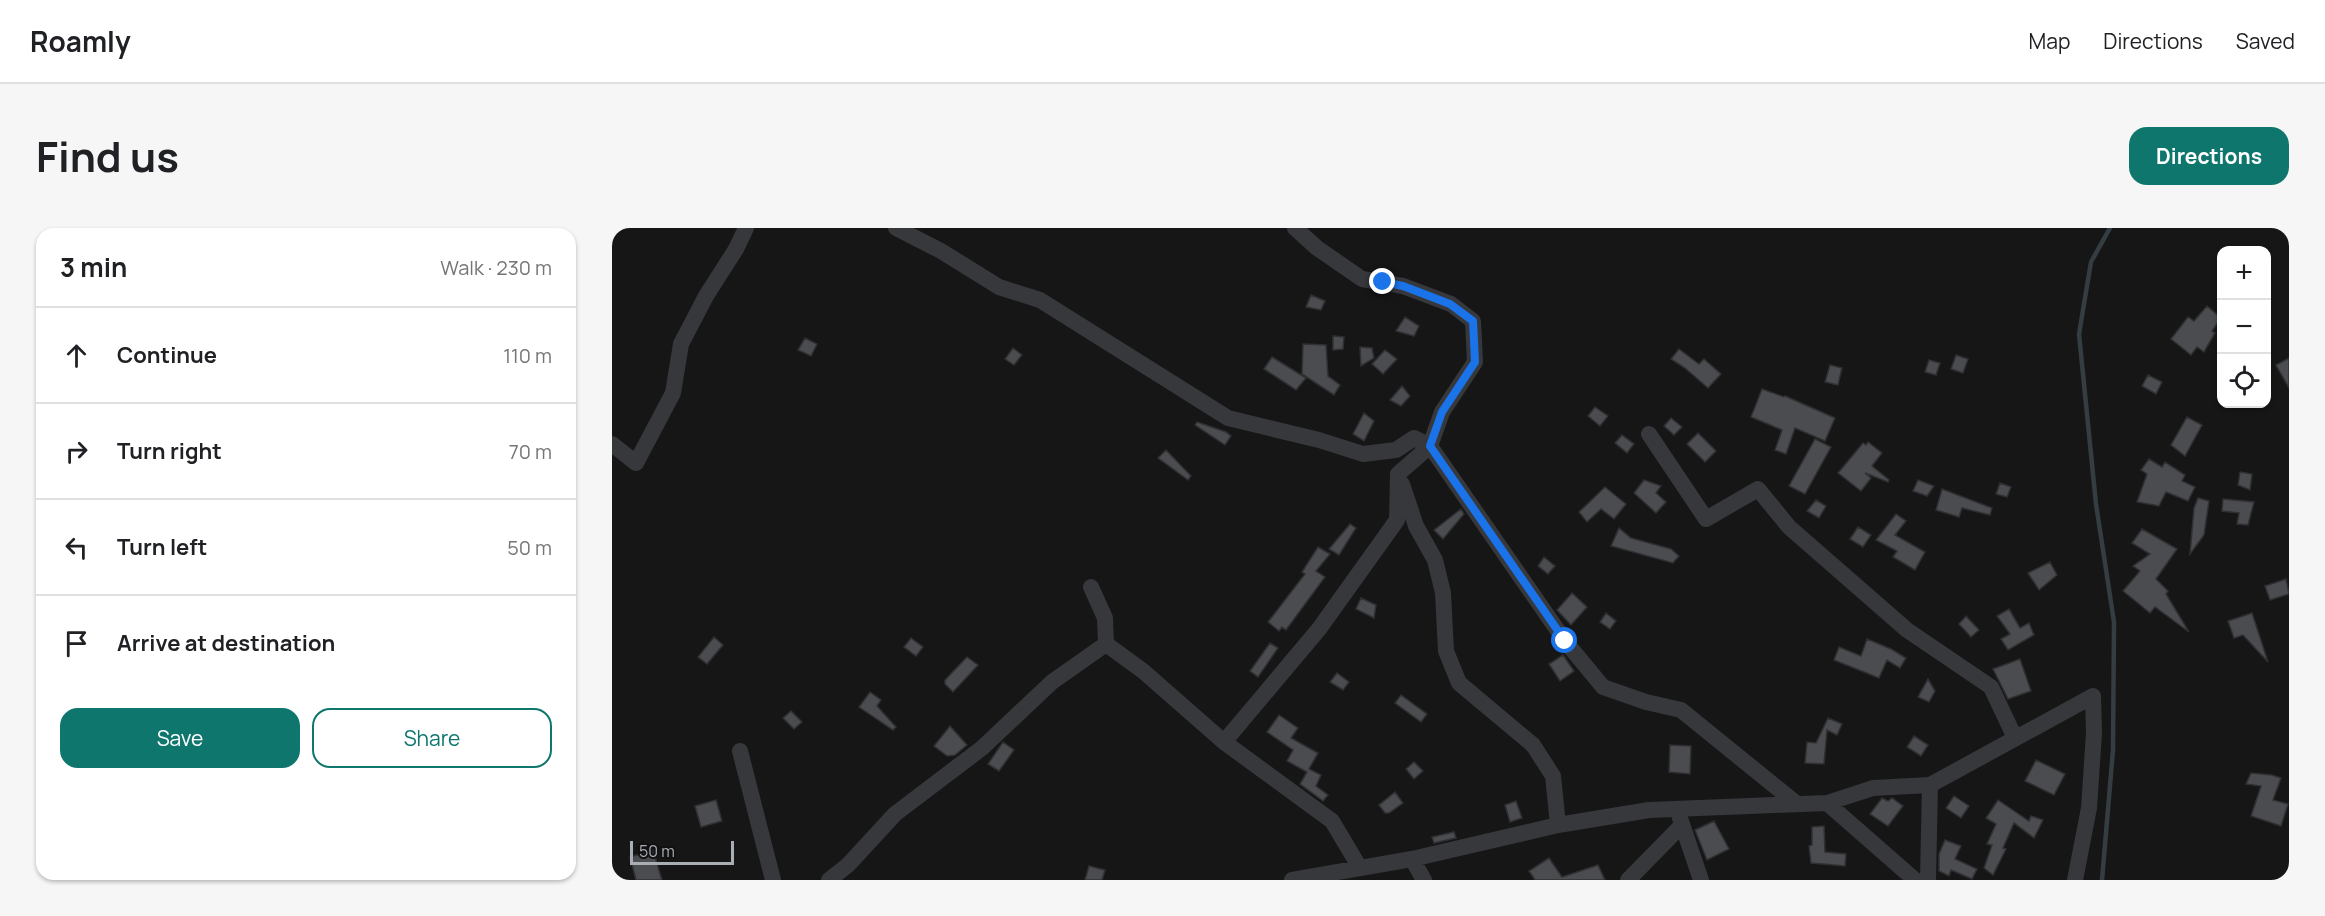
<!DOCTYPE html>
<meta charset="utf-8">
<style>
:root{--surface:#fff;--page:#f6f6f6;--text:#202124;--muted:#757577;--line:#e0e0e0;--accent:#0f766e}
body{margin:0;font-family:Manrope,sans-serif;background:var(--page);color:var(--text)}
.controls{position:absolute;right:18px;top:18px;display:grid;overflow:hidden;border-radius:12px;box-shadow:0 2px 4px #0004}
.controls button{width:54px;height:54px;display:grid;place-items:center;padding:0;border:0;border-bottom:2px solid var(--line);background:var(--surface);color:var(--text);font:30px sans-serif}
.scale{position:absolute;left:18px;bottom:15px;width:104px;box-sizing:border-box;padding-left:6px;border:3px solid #a9aeb5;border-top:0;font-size:16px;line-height:21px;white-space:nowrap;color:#a9aeb5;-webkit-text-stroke:4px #111112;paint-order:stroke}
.stop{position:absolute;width:18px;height:18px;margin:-14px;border:4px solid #1a73e8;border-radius:50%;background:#fff}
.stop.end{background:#1a73e8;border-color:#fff;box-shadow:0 2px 6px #0008}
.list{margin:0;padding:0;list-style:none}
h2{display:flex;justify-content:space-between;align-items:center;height:78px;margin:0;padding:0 24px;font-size:26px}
h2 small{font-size:20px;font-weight:400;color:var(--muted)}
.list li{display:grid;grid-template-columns:39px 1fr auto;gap:18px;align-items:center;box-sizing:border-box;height:96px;padding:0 24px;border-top:2px solid var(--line)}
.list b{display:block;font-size:22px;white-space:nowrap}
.list em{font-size:20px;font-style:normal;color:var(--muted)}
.actions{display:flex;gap:12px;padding:18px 24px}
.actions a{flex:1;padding:14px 0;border:2px solid var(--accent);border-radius:18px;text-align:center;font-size:21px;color:var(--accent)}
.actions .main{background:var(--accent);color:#fff}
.icon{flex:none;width:33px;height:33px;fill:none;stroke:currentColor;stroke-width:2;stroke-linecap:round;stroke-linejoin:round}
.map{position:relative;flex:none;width:1677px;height:652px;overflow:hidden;border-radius:18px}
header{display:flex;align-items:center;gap:36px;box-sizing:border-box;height:84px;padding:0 30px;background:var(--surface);border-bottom:2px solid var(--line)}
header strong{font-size:28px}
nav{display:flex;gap:33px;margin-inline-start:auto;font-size:21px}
.intro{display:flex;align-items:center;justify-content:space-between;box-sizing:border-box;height:144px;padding:0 36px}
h1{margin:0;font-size:42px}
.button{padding:15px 27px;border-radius:18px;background:var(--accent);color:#fff;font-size:21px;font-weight:700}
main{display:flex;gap:36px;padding:0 36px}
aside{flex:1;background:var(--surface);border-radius:18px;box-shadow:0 2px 4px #0004}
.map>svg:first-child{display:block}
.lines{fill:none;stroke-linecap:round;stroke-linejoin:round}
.stream{stroke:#343d42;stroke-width:4.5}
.building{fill:#4a4c4f;stroke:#303033;stroke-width:1.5}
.minor{stroke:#37383c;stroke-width:16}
.route{stroke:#1a73e8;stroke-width:8}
</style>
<header>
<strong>Roamly</strong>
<nav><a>Map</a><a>Directions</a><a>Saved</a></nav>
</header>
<div class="intro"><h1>Find us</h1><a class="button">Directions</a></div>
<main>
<aside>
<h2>3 min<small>Walk · 230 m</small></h2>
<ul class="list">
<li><svg class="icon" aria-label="ahead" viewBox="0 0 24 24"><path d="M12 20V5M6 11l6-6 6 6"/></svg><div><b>Continue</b></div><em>110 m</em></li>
<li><svg class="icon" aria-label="right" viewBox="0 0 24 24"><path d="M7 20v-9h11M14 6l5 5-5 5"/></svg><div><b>Turn right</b></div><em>70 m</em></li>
<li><svg class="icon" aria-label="left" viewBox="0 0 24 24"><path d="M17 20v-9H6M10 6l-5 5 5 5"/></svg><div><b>Turn left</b></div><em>50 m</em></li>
<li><svg class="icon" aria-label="arrive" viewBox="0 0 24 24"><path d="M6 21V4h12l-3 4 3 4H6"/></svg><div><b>Arrive at destination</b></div></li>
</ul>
<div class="actions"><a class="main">Save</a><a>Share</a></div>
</aside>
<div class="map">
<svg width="1677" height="652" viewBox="0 0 1677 652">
<rect width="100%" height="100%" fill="#161617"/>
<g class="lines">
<!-- stream -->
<path class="stream" d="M1490,652L1501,522L1502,394L1484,276L1467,106L1479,34L1498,0"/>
</g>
<!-- building -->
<path class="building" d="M699,67L713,73L709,82L694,79Z
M1595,78L1609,90L1600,103L1603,105L1592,124L1585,119L1579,127L1559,111L1576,89L1582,93Z
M793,89L807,98L802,108L784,103Z
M721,108L732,109L731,121L721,122Z
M193,110L205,116L199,128L186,122Z
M691,116L714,117L716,148L728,157L722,167L690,146Z
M748,119L760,120L762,130L749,138Z
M401,120L410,127L402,137L393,131Z
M1067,121L1087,136L1092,131L1109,146L1096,160L1073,140L1059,131Z
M773,122L785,131L771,146L760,136Z
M1344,127L1356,131L1351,145L1339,141Z
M660,129L694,150L684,162L652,141Z
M1677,130V160L1664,137Z
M1317,132L1328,135L1324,147L1313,144Z
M1218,137L1230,140L1226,157L1213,154Z
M1536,147L1550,154L1544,166L1530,158Z
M790,158L798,168L789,178L778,172Z
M1150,161L1172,169L1173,168L1223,190L1213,213L1183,200L1174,226L1163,222L1170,202L1139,189Z
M983,179L996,188L988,198L976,188Z
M752,185L762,193L752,213L741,206Z
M1575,189L1590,197L1573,228L1559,217Z
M1059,190L1070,199L1062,207L1052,198Z
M585,194L614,204L619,208L613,217L583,197Z
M1086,205L1104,223L1093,234L1075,216Z
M1010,207L1022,216L1015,225L1003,215Z
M1203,211L1219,219L1193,266L1177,258Z
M1256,214L1270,225L1260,238L1277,252L1276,254L1253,245L1259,250L1249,263L1226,245L1251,215L1254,217Z
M554,222L579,248L576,252L546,230Z
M1537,231L1550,239L1553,234L1573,247L1570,253L1583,259L1576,273L1554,264L1547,278L1525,274L1535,246L1529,242Z
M1628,244L1640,246L1638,262L1626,257Z
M1032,252L1049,258L1044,265L1054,274L1044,285L1022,265Z
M1306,252L1322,258L1315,268L1301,263Z
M1388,255L1399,259L1395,269L1384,266Z
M993,259L1014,276L1002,291L989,281L975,294L967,284Z
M1330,261L1380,280L1378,287L1350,280L1347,289L1324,282Z
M1586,270L1597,273L1592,307L1578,326L1582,280Z
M1611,271L1642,274L1636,297L1625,296L1627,285L1610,283Z
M1204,272L1214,278L1207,290L1195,283Z
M849,281L852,286L831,311L822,302Z
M1284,286L1294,293L1283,307L1313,324L1303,342L1281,329L1285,323L1264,312Z
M738,296L744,300L727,327L717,321Z
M1246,299L1259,307L1251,319L1238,311Z
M1007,300L1019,310L1059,321L1067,328L1061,335L999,318Z
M1530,301L1565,321L1544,351L1556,363L1554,366L1577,404L1543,379L1538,385L1511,363L1528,343L1521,338L1538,326L1520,315Z
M706,319L718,326L704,343L713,349L674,402L670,399L667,403L656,394L693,346L690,344Z
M932,329L943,338L936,346L926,338Z
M1438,334L1445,347L1427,362L1416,345Z
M1674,351L1677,366L1658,372L1653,358Z
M960,365L975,379L959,397L945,382Z
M749,370L764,377L762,390L744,381Z
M1397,381L1408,400L1417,395L1422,407L1396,422L1389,411L1398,406L1385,388Z
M994,385L1004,393L998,401L988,394Z
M1640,385L1656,434L1631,407L1622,410L1616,393Z
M1354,388L1367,402L1359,409L1347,396Z
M102,409L111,417L95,436L86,429Z
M299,410L311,419L304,428L292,419Z
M1255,411L1279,421L1294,430L1288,440L1275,432L1267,450L1222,432L1227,419L1249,428Z
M658,415L666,420L646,449L638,443Z
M951,427L962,443L948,453L937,436Z
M355,429L366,437L341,464L333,456V452Z
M1408,431L1419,463L1396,471L1381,441Z
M725,445L737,454L731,462L718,454Z
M1316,451L1323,463L1317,474L1306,469Z
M258,464L269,472L265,478L284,499L281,502L247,479Z
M789,467L815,486L809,494L783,475Z
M179,483L190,494L182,501L171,490Z
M667,487L686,500L679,510L706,525L697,541L709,547L704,558L716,567L711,573L688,556L695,544L675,533L681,522L655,504Z
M1216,490L1230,496L1225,507L1215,502L1212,536L1193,535L1195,514L1204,515Z
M338,498L355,517L343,527L335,528L322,518Z
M1302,508L1316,517L1309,528L1295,519Z
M391,514L402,522L387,543L376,536Z
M1058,517L1079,518L1078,546L1057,544Z
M1424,532L1453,546L1442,567L1413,553Z
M802,534L811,543L802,551L794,541Z
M1639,545L1660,547L1669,550L1661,572L1676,576L1669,598L1639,588L1649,558L1634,556Z
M783,564L791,575L777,585H773L767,577Z
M1342,568L1357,578L1349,590L1334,580Z
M1270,570L1276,573L1280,570L1291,578L1276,598L1258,586Z
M104,572L110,593L89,599L83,578Z
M1386,572L1417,593L1419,588L1431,592L1422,610L1402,595L1391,620L1394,621L1381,647L1372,640L1380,617L1375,616L1384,596L1374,590Z
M904,573L910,590L898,594L893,577Z
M1102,593L1117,621L1095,632L1083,602Z
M1212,598L1213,624L1234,626L1233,638L1199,635L1197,618L1200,617V599Z
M842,604L844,610L822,615L820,609Z
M1333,612L1349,618L1343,631L1365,641L1360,651L1339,642L1337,648L1327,643V626Z
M41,622L50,652H24L18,629Z
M937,630L950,649L986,637L993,652H923L917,643Z
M477,638L493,642L490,652H473Z"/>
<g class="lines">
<!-- minor -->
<path class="minor" d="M284,0L329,23L387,59L428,72L616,190L707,212L751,226L784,222L802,210L818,218L953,413L991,459L1034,474L1069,482L1185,576
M1037,206L1094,291L1146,261L1177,299L1295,402L1379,459L1403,510
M0,216L24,235L61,165L69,116L94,68L124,21L134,0
M790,256L804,298L823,332L831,365L834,423L847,455L921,517L941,548L946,597
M479,359L493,390L494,416L531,443L612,514L720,593L748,640
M612,514L707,401L785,292L786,246L818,218L830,184L863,134L861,93L839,76L791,58L750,51L705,20L683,0
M128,523L161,652
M1215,575L1261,560L1318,557
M1068,590L1089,652
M800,631L812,652
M217,652L236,637L283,586L370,520L440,454L494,416
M680,652L800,631L946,597L1037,582L1215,575L1303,652
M1016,652L1070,597
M1316,652L1318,557L1481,468L1482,505L1477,580L1463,652"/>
</g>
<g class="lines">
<!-- route -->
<path class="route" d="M771,54L791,58L838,76L861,93L863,134L830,184L818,218L953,413"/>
</g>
</svg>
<div class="controls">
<button>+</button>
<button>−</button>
<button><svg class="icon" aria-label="locate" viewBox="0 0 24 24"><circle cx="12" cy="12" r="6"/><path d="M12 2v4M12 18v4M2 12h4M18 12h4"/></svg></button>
</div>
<div class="scale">50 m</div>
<div class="stop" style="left:953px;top:413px"></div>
<div class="stop end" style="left:771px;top:54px"></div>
</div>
</main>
